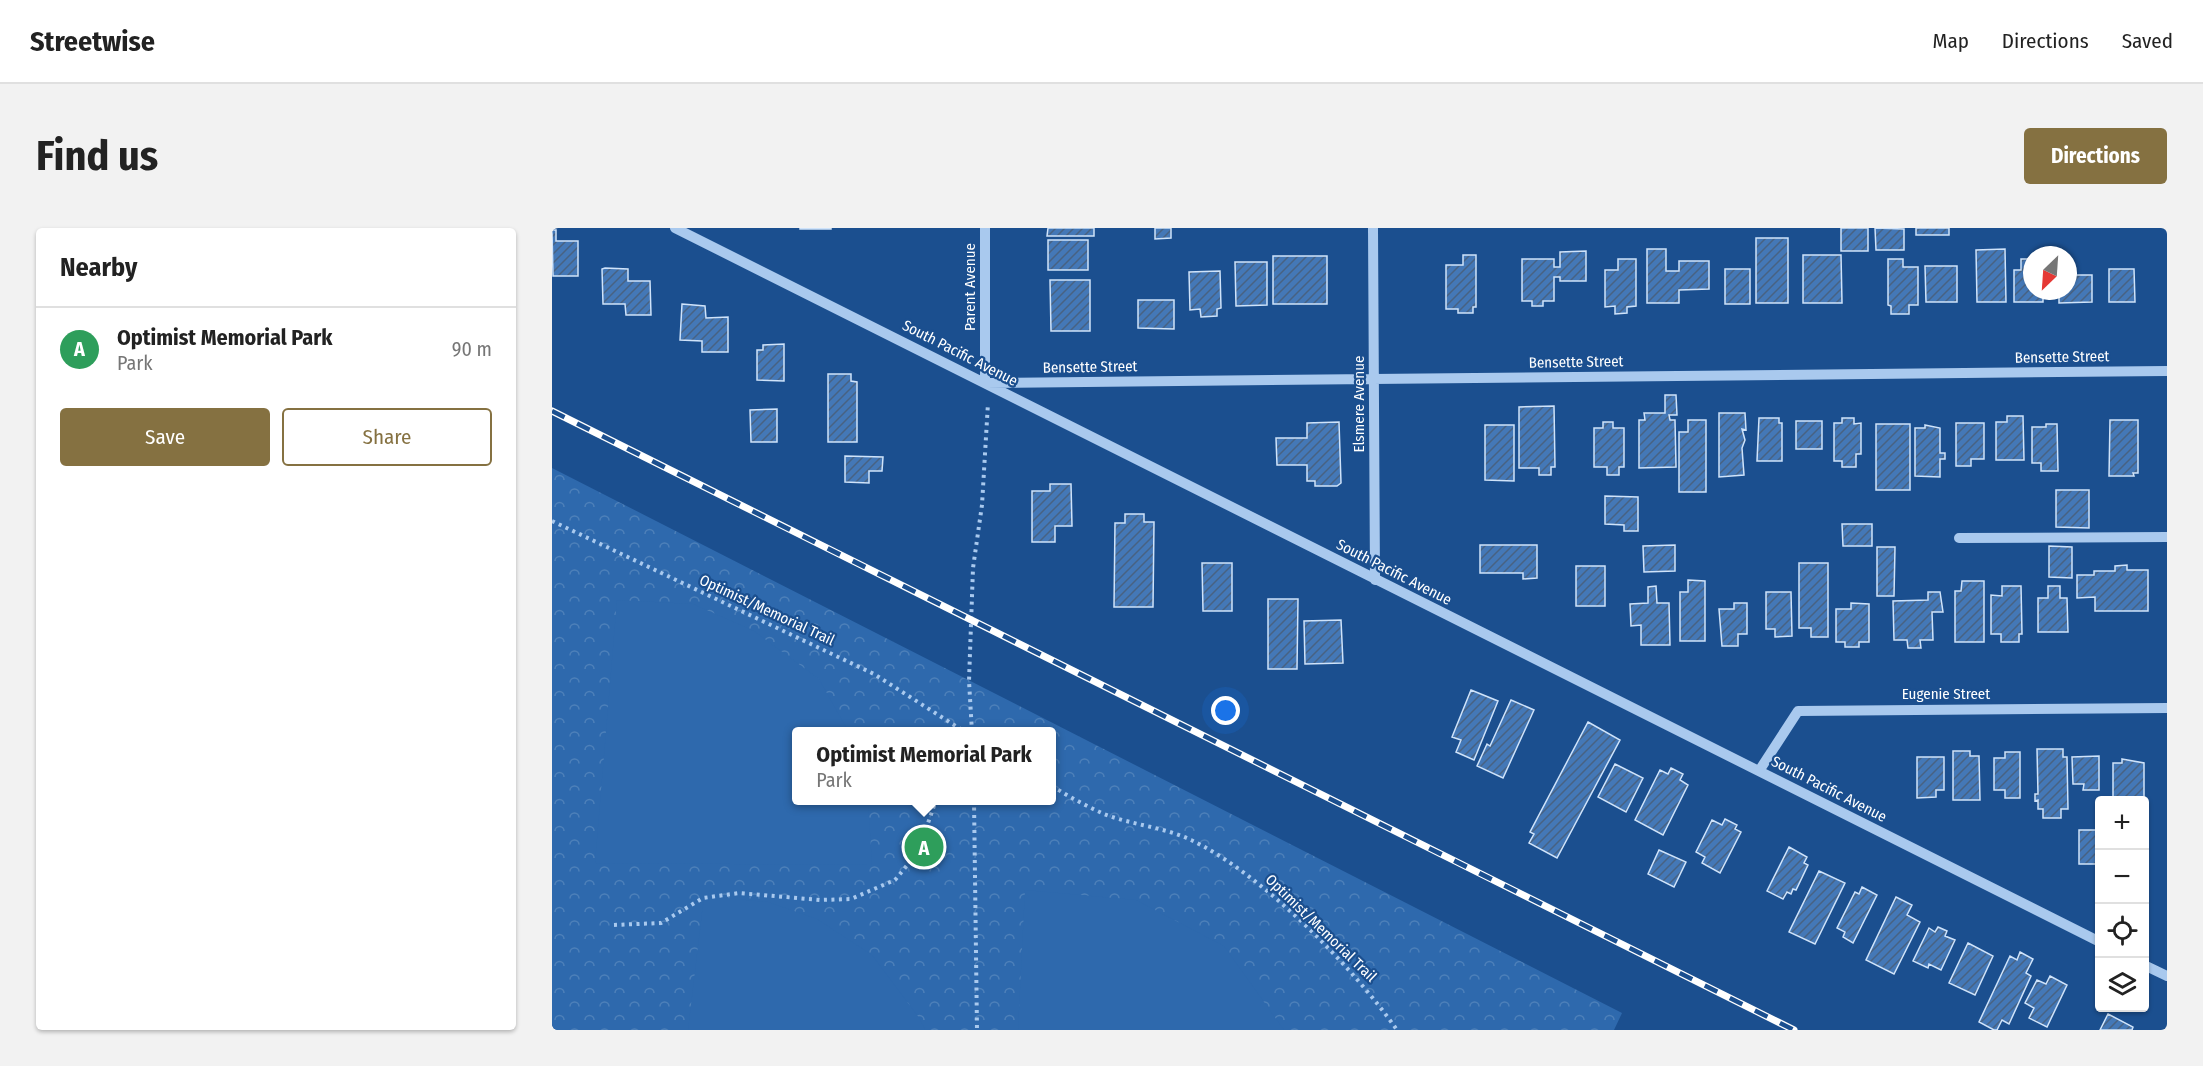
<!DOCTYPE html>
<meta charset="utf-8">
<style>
:root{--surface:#fff;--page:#f2f2f2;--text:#222;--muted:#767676;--line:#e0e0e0;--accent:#857141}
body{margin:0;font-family:"Fira Sans Condensed",sans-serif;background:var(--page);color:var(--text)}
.controls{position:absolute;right:18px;bottom:18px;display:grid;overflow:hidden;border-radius:6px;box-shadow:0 2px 4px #0004}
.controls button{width:54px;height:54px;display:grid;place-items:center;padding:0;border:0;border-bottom:2px solid var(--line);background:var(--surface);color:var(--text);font:30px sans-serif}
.compass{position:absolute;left:1471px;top:18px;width:54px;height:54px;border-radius:50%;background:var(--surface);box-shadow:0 2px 4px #0004;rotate:205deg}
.you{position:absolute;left:674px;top:483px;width:21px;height:21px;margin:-15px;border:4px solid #fff;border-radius:50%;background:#1a73e8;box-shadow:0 0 0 9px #1a73e833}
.badge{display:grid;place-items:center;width:39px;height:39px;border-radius:50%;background:var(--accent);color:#fff;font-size:20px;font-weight:700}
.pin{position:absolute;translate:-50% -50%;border:3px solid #fff;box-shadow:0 2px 6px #0006}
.popup{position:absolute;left:240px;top:499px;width:264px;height:78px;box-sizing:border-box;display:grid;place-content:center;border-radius:6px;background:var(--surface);filter:drop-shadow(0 2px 4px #0005);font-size:20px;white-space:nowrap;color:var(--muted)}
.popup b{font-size:22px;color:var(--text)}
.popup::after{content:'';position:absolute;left:50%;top:100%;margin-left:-12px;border:12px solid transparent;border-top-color:var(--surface)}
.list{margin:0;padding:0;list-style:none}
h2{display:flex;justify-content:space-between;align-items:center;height:78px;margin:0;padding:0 24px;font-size:26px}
h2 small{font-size:20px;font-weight:400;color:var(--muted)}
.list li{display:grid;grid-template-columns:39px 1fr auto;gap:18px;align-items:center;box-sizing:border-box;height:84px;padding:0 24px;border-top:2px solid var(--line)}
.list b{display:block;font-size:22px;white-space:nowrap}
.list p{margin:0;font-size:20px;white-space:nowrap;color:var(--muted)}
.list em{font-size:20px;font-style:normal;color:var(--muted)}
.actions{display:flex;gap:12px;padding:18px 24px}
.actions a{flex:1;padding:14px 0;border:2px solid var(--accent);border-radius:6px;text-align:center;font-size:21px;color:var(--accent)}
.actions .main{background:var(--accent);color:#fff}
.icon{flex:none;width:33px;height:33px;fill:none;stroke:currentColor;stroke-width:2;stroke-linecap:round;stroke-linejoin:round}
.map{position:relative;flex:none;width:1615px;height:802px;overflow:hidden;border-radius:6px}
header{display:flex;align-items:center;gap:36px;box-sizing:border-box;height:84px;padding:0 30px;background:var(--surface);border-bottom:2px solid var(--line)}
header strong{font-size:28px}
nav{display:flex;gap:33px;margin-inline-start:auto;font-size:21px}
.intro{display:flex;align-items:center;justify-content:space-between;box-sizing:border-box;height:144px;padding:0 36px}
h1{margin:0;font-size:42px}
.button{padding:15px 27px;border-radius:6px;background:var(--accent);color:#fff;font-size:21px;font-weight:700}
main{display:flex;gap:36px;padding:0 36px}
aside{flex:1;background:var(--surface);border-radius:6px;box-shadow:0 2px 4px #0004}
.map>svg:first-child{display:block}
.park{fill:url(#park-crowns);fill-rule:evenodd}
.pitch{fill:#2e69ad}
.building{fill:url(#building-hatch);stroke:#cfe3fa;stroke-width:1.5}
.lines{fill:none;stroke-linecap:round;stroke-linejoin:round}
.path{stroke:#a9c9ee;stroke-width:4;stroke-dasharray:3 4.5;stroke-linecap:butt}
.minor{stroke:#a9c9ee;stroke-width:10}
.rail-casing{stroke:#fff;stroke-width:7}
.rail{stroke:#1b4f8f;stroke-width:4.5;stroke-dasharray:14;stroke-linecap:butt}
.labels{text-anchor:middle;stroke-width:4.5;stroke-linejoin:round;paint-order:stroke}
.street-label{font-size:15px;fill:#fff;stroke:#1b4f8f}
</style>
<header>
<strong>Streetwise</strong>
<nav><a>Map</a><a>Directions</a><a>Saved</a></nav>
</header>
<div class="intro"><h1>Find us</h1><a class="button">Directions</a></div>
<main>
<aside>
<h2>Nearby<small></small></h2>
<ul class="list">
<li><span class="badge" style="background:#2e9e5b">A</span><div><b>Optimist Memorial Park</b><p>Park</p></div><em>90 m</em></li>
</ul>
<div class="actions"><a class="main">Save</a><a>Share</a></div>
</aside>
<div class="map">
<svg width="1615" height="802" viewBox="0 0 1615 802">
<defs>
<pattern id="park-crowns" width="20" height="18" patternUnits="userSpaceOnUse" patternTransform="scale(1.5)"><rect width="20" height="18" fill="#2e69ad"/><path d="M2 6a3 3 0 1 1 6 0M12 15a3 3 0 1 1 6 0" fill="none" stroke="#4d80b9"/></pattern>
<pattern id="building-hatch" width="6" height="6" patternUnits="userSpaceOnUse" patternTransform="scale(1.5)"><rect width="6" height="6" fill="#4478b7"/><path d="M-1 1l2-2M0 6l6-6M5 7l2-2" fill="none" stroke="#486282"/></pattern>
</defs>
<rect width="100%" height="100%" fill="#1b4f8f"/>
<!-- park -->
<path class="park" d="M0,240L1070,785L1062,802H0ZM244,504H500V572H244Z"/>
<!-- pitch -->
<path class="pitch" d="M65,372L141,376L202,403L267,451L296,503L244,504V572L316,573L320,637L43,635Z
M473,662L584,672L672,718L732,802H466Z
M152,668L216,674L265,691L320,727L368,791L373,802H136Z"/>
<!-- building -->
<path class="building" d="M248,0H279V1H248Z
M496,0H542V8H495Z
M603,0H619V10L603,11Z
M1289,0H1316V23H1289Z
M1323,0L1352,1V22H1324Z
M1364,0H1397V7H1364Z
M0,2H4V13H26V48H1Z
M1204,10H1236V75H1204Z
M496,12H536V42H496Z
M1095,21H1114V43H1127V33H1157V61L1127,62V75H1095Z
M1453,21L1454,74H1425L1424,22Z
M1034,23V53H1008V49H1002V73H991V78H980V73H970V31H1002V39H1008V24Z
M911,27H924V79H921V85H906V81H894V37H911Z
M1251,27H1289L1290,75H1251Z
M721,28H775V76H721Z
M1066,31H1084V78L1075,79V85L1063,86V78L1053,79V42H1066Z
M1336,31H1351V39H1366V77H1357V86H1339V78L1336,77Z
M1469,31H1480V63H1491V74H1462V42H1469Z
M683,34H715V77L684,78Z
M1373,38H1405V74H1374Z
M53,40L76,41V53H98L99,87H74L73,76H51L50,41Z
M1173,41H1198V76H1173Z
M1516,41H1523V47H1540V74L1507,75V63H1516Z
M1557,41H1582L1583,74H1557Z
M668,43L669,80L665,81V88L649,89L648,81L638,82L637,44Z
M498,52H538V103H499Z
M586,72H622V101L586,100Z
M130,76L153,78L154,90L176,89V124H150V113L128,112Z
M232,116V153L205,152V122H211V117Z
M276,146H299V153L305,154V214H276Z
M1113,167H1124L1125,187H1117L1118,192H1123L1124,239L1087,240V192H1093L1092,185H1113Z
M1002,178L1003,239H999V247H987V240H967V179Z
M225,181V214H199L198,182Z
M1167,185H1193L1194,202L1190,201L1193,212L1190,220L1192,247L1167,249Z
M1455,188H1471L1472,232H1444V194H1455Z
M1207,190H1227V195H1230V233H1205Z
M1290,190H1302V196L1309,195V226H1304V239H1290V233H1282V195H1290Z
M1136,192H1154V264H1127V204H1136Z
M1558,192H1586V245H1581L1582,248H1557Z
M1244,193H1270V221H1244Z
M787,194L789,255L785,258H763V253H755V237H725L724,210H755V195Z
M1051,194H1061V200H1072V239H1067V247H1055V239H1042V200H1051Z
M1404,195H1432V231H1419V238H1404Z
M1324,196H1358V262H1324Z
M1494,196H1505L1506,243H1489V235H1480V199H1494Z
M933,197H962V253L933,252Z
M1373,197L1388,200V225H1393V231H1388V249L1363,248V200H1373Z
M293,228L331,229L330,243H317V255L293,254Z
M498,256H519L520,298H503V314H480V263H498Z
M1504,262H1537V300L1504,299Z
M1053,268L1086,269V303H1072V297L1053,296Z
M573,286H592V294H602L601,379H562L563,295H573Z
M1290,296H1320V318H1291Z
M928,317H985V350L971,351V345H928Z
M1123,317V343L1092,344L1091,318Z
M1497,318L1520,319V350L1497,349Z
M1325,319H1343L1342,368H1325Z
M650,335H680V383H651Z
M1247,335H1276V409H1259V400H1247Z
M1575,337V342H1596V383H1543V369L1525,370V347H1542V343H1563V338Z
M1024,338H1053V378H1024Z
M1136,352L1153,353V413H1128V364H1136Z
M1410,353H1432V414H1403V363H1409Z
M1104,358L1105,375H1117L1118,417H1089V397L1079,398L1078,376L1096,375V359Z
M1450,358H1469L1470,406H1467V414H1449V406H1439V367L1450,368Z
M1496,358H1508V370H1515L1516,404H1486V370H1496Z
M1214,364H1239L1240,408L1223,409V401H1214Z
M1376,364H1388L1391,384H1380L1381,412H1368L1369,420H1356L1355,412H1342L1341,373L1376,372Z
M716,371H746L745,441H716Z
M1182,375H1195V406H1186V418H1170L1167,381H1182Z
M1299,375L1317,376V414H1307V419H1293V414H1284V381H1299Z
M789,392L791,435L753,436L752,393Z
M919,462L946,473L922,532L904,524L909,512L900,509Z
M959,472L982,482L951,550L925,538L935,516L938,518Z
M1036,494L1068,512L1005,630L977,615L982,606L978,604Z
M1485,521H1511V529H1515L1516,581H1509V590H1491V581H1486V572L1483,573V566H1486Z
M1401,523H1418V528H1427L1428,572H1401Z
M1453,524H1468V570H1453V562H1442V530H1453Z
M1547,528V562H1531L1532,556H1521L1520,529Z
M1365,529H1392V562H1384V569L1365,570Z
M1570,531L1592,535V572H1561V535H1570Z
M1063,536L1091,550L1074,584L1046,569Z
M1119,540L1131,546L1128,552L1136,557L1111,607L1083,592L1108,542L1116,546Z
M1173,591L1185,597L1183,601L1189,604L1168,645L1150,635L1153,629L1144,624L1160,592L1170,597Z
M1527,602H1548V636H1527Z
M1237,619L1255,629L1252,635L1256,637L1244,662L1241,661L1239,666L1235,664L1231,671L1215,663Z
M1107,622L1134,634L1122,659L1096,646Z
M1267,643L1293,655L1263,716L1237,704Z
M1310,659L1325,667L1301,715L1291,709L1293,704L1285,700L1303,664L1307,666Z
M1344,669L1360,677L1355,687L1368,694L1342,746L1314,732Z
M1386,699L1395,703L1393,708L1403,712L1389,742L1377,736L1376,740L1361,733L1377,700L1383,704Z
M1416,715L1441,728L1423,767L1397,755Z
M1468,724L1481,731L1474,745L1479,748L1457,796L1450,792L1445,802H1442L1427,794L1458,728L1465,732Z
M1498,748L1515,757L1495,799L1477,790L1482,780L1473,775L1485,752L1494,756Z
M1556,786L1581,799L1580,802H1548Z"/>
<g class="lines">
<!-- path -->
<path class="path" d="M0,293L322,446L413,504
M420,504L417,453L421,340L430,277L436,175
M500,558C516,568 534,578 552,586C580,597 612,599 639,612C709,645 801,739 845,802
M422,572L425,802
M62,697L109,695L151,670L187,665L268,672L299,671L343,652L366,624L384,572"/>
<!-- minor -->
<path class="minor" d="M123,0L1548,714
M433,0V155L1615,143
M821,0L823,352
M1407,310L1615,309
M1207,543L1246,483L1615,480
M1592,737L1615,748"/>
<!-- rail casing -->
<g class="rail-casing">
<path id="rail" d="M0,183L1242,802"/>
</g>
<!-- rail -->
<use href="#rail" class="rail"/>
</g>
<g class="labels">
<!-- street labels -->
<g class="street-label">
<text transform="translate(418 59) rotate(-90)" y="5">Parent Avenue</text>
<text transform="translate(408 125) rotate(27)" y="5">South Pacific Avenue</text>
<text transform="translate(1510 129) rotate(-1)" y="5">Bensette Street</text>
<text transform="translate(1024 134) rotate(-1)" y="5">Bensette Street</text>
<text transform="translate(538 139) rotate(-1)" y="5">Bensette Street</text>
<text transform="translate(807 176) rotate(-90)" y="5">Elsmere Avenue</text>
<text transform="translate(842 344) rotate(27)" y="5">South Pacific Avenue</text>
<text transform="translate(215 382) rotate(25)" y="5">Optimist/Memorial Trail</text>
<text x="1394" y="471">Eugenie Street</text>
<text transform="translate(1277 561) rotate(27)" y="5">South Pacific Avenue</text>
<text transform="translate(769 700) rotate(44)" y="5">Optimist/Memorial Trail</text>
</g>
</g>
</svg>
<div class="controls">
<button>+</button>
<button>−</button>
<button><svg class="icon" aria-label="locate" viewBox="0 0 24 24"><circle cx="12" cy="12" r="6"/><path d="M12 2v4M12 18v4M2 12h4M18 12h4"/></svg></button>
<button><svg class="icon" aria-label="layers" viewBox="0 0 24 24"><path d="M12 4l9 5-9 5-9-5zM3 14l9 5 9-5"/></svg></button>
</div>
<svg class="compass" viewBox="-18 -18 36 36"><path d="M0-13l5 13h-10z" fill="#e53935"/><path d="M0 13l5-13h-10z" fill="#767676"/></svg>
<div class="you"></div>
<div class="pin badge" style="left:372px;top:619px;background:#2e9e5b">A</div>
<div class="popup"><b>Optimist Memorial Park</b>Park</div>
</div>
</main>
